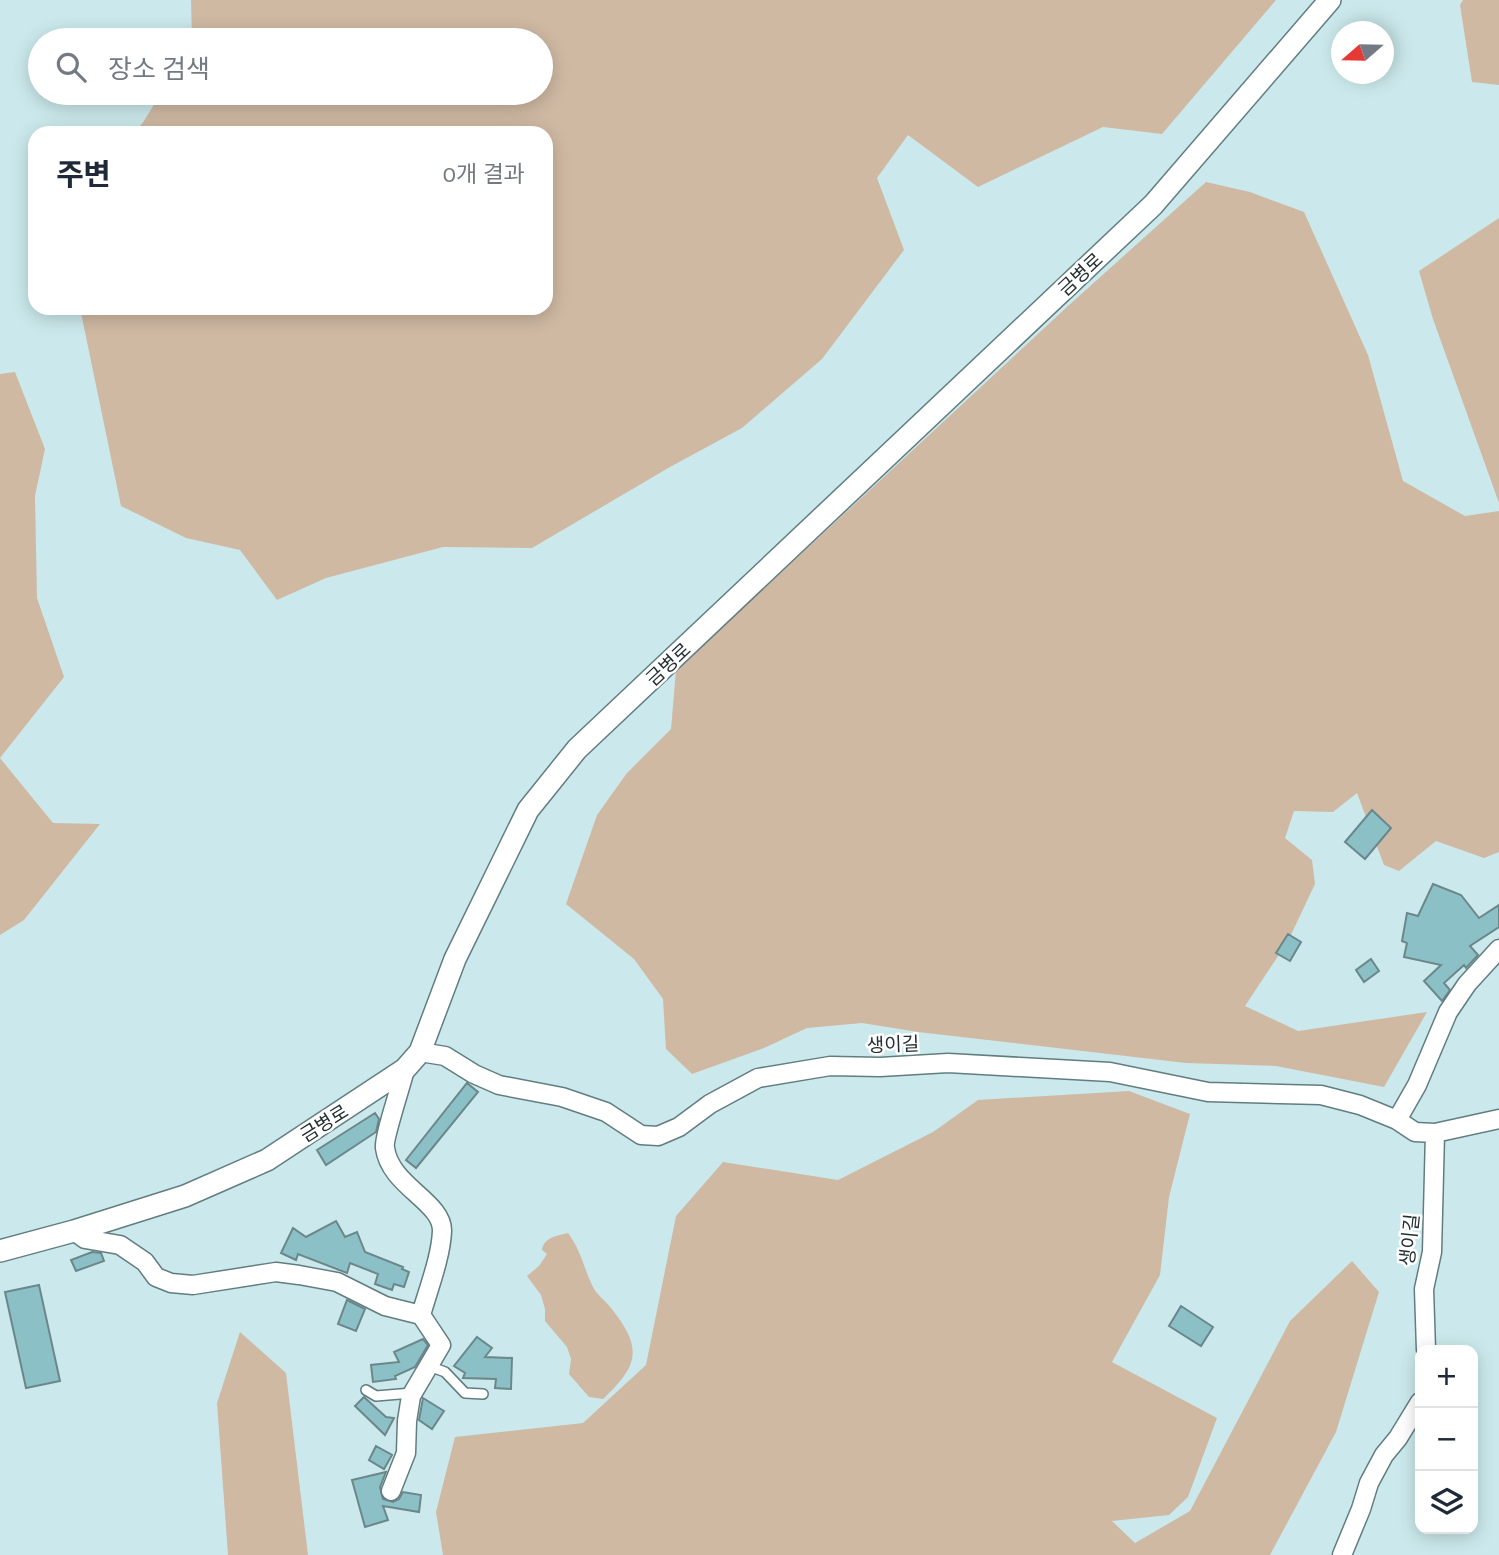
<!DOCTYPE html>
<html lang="ko">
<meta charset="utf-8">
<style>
:root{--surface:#fff;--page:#f2f2f3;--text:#1f2937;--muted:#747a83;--line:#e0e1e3}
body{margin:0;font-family:Karla,"Noto Sans KR",sans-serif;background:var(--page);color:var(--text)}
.controls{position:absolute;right:21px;bottom:21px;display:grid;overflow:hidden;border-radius:14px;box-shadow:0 4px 18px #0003}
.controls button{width:63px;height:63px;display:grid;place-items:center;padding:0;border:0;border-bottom:2px solid var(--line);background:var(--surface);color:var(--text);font:35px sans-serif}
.compass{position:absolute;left:1331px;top:21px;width:63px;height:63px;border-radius:50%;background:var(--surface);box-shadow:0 4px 18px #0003;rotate:250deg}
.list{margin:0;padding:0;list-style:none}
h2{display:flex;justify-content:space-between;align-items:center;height:91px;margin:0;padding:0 28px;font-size:30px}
h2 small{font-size:23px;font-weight:400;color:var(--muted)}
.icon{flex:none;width:38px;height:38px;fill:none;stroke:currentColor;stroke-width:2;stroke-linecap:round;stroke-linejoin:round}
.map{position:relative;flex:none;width:1499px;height:1555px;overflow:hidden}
.search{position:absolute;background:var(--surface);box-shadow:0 4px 18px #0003;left:28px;top:28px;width:525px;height:77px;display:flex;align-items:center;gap:18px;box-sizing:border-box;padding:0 24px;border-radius:38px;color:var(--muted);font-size:26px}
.panel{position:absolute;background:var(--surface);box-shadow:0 4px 18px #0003;left:28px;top:126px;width:525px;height:189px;border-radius:21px}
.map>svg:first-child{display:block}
.green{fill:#cfb9a3}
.building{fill:#8bc1c6;stroke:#6b878a;stroke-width:2}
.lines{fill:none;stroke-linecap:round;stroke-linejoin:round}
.service-casing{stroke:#617d80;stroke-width:12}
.minor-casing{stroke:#617d80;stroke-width:21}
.tertiary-casing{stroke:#617d80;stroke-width:24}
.service{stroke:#fff;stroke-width:9}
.minor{stroke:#fff;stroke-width:18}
.tertiary{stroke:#fff;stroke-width:21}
.labels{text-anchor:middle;stroke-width:5;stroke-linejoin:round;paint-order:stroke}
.street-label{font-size:19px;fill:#232f30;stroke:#fff}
</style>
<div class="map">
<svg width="1499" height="1555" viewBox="0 0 1499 1555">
<rect width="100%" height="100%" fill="#cbe9ec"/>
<!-- green -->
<path class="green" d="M191,0H1276L1162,134L1103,127L978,187L908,135L877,178L904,250L822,359L742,428L670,467L532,548L443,547L326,578L277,600L240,550L186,538L121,506L80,308H546V133H134L144,121L161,93H541V40H192Z
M1463,0H1499V85L1472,82L1460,5Z
M1206,182L1250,192L1304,212L1368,355L1403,481L1465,516L1499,511V852L1484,858L1436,841L1399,871L1384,865L1357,793L1333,812L1294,811L1285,838L1312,860L1315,884L1288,941L1245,1006L1298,1031L1427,1012L1384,1087L1276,1066L1186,1063L918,1032L862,1023L807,1028L764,1048L692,1074L666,1049L663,999L634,959L566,904L597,815L627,773L671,729L676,670L1068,306Z
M1499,218V503L1433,319L1419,271Z
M15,372L45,449L35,496L37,598L64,677L0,758L53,823L100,824L24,920L0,935V374Z
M1129,1091L1190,1114L1169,1197L1160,1275L1112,1362L1217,1418L1188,1497L1169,1515L1112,1521L1135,1543L1190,1511L1290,1321L1352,1261L1379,1292L1336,1432L1270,1555H443L436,1512L455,1437L583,1423L646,1365L676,1216L723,1162L838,1180L933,1132L978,1100Z
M568,1233C581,1250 584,1269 593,1287C597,1295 606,1301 611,1308C643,1348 639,1365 603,1399L589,1397L569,1374L571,1359L567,1347L545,1321V1309L541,1295L527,1276L539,1266L547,1254L542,1250C544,1237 557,1236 568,1233Z
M240,1332L286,1373L308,1555H228L217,1403Z"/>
<!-- building -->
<path class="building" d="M1372,810L1391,828L1365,859L1345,842Z
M1433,884L1461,895L1479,918L1499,905V927L1470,946L1478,955L1466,968L1464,965L1444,983L1450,990L1442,1001L1424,981L1441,965L1404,957L1407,943L1402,941L1407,913L1418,916Z
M1288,934L1301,942L1290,961L1276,953Z
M1371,959L1379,971L1364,982L1356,970Z
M467,1083L478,1092L416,1168L406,1160Z
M375,1113L379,1119L376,1132L326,1165L317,1150Z
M336,1221L345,1237L357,1232L365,1252L403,1267L402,1269L409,1272L404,1287L394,1284L392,1290L375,1284L378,1274L350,1263L347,1273L298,1254L296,1260L281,1253L293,1228L306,1237Z
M92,1252L101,1253L104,1261L76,1271L71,1260Z
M39,1285L60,1381L26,1388L5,1292Z
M347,1300L365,1309L356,1331L338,1324Z
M1181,1306L1213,1327L1201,1346L1169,1326Z
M477,1337L492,1348L485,1357L512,1358L511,1389L495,1388L496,1379L463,1378L465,1373L454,1366Z
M423,1339L428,1345L415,1367L395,1376L396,1379L373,1382L371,1365L399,1362L394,1352Z
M364,1397L386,1417L394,1418L385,1435L355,1406Z
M423,1398L444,1411L432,1429L419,1420Z
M376,1446L392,1455L384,1469L369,1460Z
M386,1472L380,1487L383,1499L393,1502L399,1499L403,1492L421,1495L419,1512L383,1506L388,1520L365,1527L352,1480Z"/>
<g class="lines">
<!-- service casing -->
<g class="service-casing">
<path id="service" d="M429,1366L445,1372L465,1393L483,1394
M366,1390L376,1396L412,1393"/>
</g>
<!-- minor casing -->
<g class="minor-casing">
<path id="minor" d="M420,1052L445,1056L474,1074L499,1085L562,1097L606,1112L641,1135L658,1136L679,1127L710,1104L758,1078L830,1066L880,1067L948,1063L1110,1072L1208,1092L1321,1095L1360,1105L1397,1120L1415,1132L1435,1133L1499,1119
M1397,1120L1417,1085L1448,1012L1467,984L1499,949
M74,1231L85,1239L120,1245L145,1262L156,1277L171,1283L193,1285L276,1272L299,1275L337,1282L385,1306L421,1315C428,1290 441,1257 442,1231C443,1202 390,1186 385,1148C383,1139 402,1083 405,1069
M1426,1350L1424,1289L1432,1252L1435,1133
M391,1491L406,1453L407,1421L411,1396L441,1345L421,1315
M1342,1555L1361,1509L1369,1483L1384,1455L1398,1438L1420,1402"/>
</g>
<!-- tertiary casing -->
<g class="tertiary-casing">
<path id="tertiary" d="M0,1251L74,1231L185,1196L267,1160L405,1069L420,1052L455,959L528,810L577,749L1153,205L1330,0"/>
</g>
<!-- service -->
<use href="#service" class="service"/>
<!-- minor -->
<use href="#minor" class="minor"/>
<!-- tertiary -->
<use href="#tertiary" class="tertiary"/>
</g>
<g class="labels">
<!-- street labels -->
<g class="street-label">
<text transform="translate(1080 274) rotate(-43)" y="7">금병로</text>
<text transform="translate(668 664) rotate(-43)" y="7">금병로</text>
<text transform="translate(893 1044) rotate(-2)" y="7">생이길</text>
<text transform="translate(324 1123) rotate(-32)" y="7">금병로</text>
<text transform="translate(1409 1240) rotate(-84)" y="7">생이길</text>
</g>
</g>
</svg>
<div class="controls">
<button>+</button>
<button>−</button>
<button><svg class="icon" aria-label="layers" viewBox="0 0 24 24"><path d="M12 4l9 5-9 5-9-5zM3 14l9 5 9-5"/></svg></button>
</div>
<svg class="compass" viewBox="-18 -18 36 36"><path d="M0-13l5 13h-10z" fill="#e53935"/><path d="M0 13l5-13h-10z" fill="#747a83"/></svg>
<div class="search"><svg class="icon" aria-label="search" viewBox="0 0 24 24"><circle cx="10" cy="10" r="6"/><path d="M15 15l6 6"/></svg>장소 검색</div>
<section class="panel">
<h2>주변<small>0개 결과</small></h2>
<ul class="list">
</ul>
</section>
</div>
